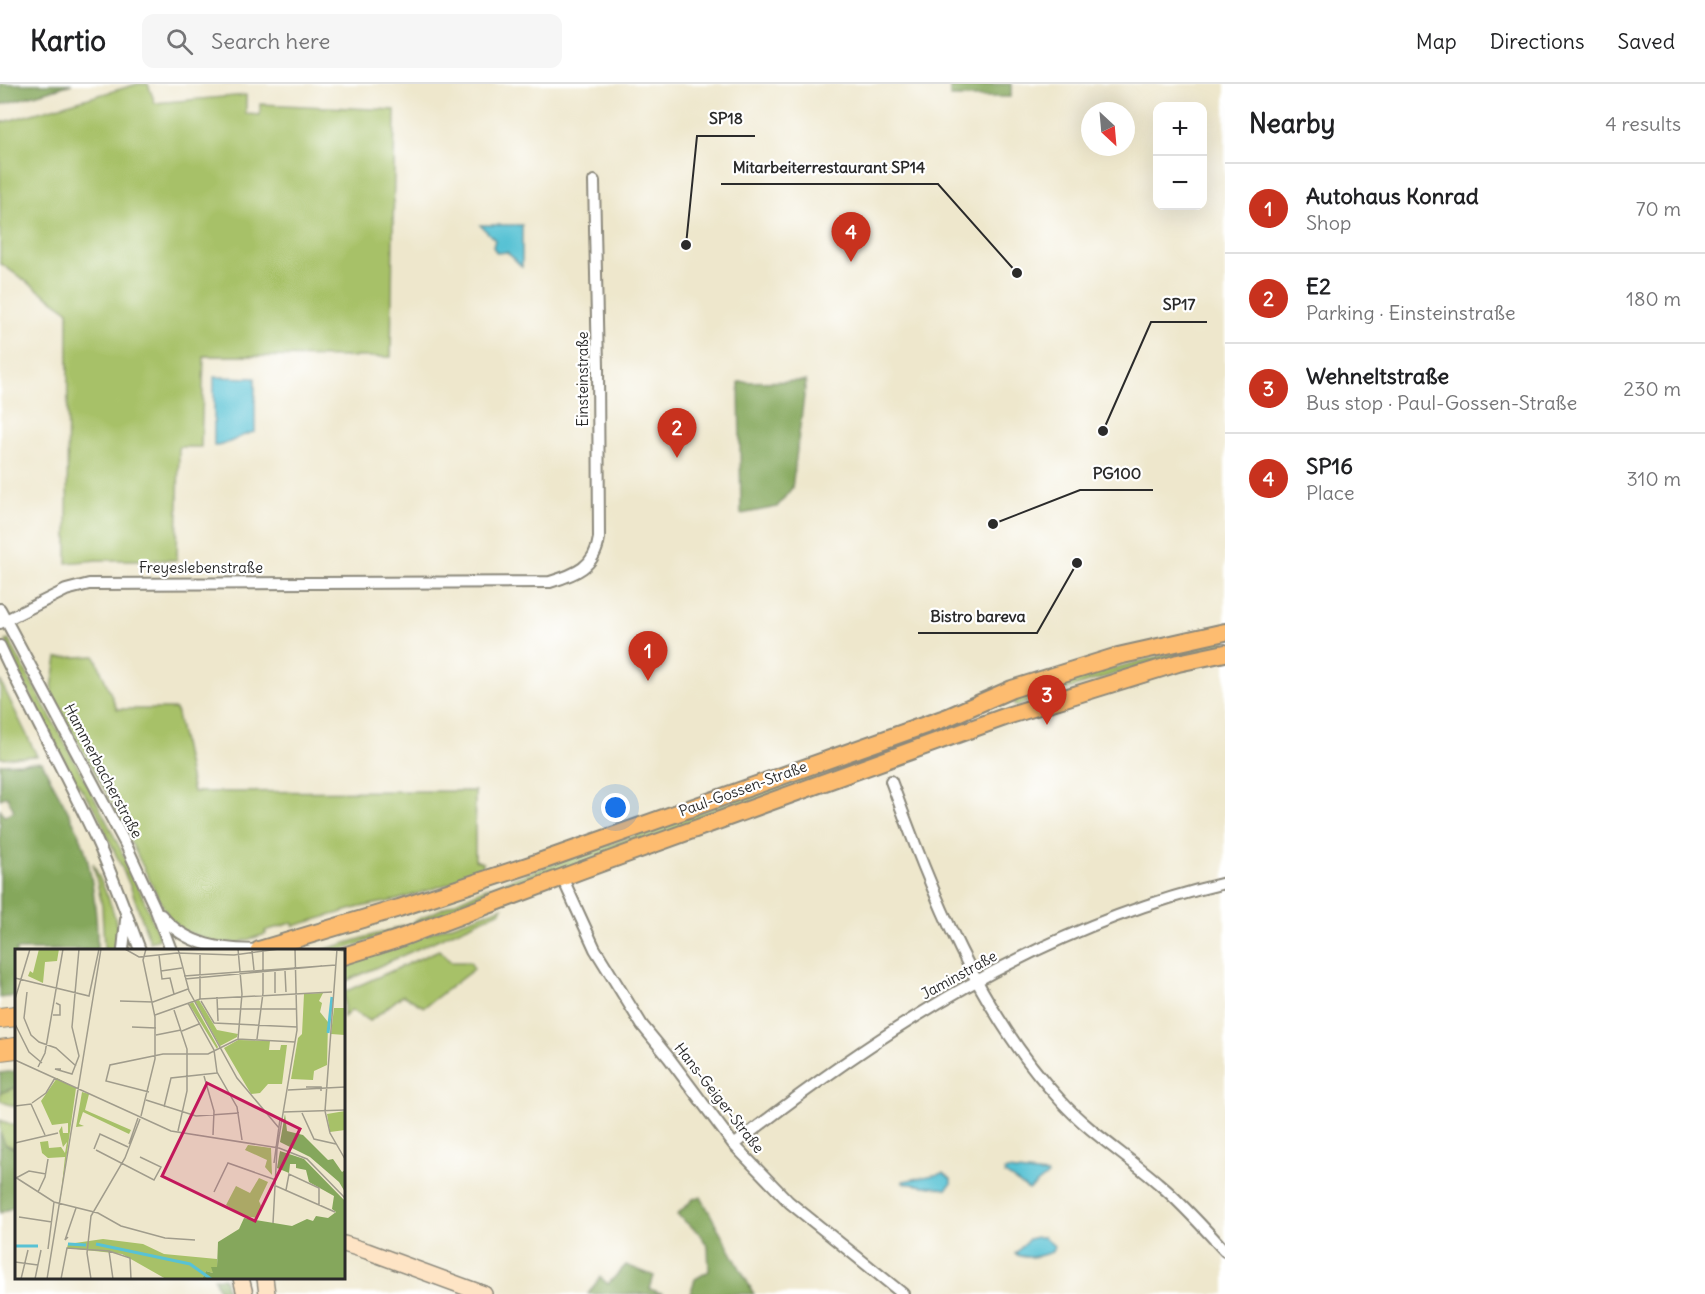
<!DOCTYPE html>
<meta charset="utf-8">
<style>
:root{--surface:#fff;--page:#f6f6f6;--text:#202124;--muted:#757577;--line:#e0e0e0;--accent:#c8321e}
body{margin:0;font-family:Delius,sans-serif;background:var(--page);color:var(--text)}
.controls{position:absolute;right:18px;top:18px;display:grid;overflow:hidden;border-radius:12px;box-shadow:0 6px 24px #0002}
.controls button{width:54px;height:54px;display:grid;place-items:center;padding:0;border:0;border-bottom:2px solid var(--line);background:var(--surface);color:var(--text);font:30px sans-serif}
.compass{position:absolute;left:1081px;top:18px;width:54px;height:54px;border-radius:50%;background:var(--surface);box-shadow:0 6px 24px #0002;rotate:154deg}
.you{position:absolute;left:616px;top:724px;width:21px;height:21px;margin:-15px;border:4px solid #fff;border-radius:50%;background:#1a73e8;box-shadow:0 0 0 9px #1a73e833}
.badge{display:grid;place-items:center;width:39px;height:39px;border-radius:50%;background:var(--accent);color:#fff;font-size:20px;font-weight:700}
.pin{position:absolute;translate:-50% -50px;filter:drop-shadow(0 2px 3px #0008)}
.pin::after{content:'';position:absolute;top:32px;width:21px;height:18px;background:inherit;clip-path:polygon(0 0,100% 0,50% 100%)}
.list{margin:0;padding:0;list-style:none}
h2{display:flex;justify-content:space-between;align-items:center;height:78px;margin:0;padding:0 24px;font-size:26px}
h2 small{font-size:20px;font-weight:400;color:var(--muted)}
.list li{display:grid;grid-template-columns:39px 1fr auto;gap:18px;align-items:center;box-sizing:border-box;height:90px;padding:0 24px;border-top:2px solid var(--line)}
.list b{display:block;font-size:22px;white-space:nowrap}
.list p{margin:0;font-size:20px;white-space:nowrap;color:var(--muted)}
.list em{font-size:20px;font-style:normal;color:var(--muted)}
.icon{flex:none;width:33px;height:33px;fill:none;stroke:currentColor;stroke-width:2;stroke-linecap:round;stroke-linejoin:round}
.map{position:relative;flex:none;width:1225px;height:1210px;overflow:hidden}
header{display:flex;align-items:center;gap:36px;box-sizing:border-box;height:84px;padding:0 30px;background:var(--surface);border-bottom:2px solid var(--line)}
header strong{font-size:28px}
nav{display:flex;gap:33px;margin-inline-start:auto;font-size:21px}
.search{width:420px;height:54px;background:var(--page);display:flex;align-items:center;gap:15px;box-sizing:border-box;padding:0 21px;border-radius:12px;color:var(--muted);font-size:22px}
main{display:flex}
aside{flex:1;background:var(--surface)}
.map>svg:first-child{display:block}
.green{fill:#a7c168;stroke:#69764a;stroke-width:1.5}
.forest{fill:#85a75c;stroke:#586944;stroke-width:1.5}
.water{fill:#58c2d4;stroke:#427680;stroke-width:1.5}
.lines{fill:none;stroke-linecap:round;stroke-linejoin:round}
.street-casing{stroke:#8c897c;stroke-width:14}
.secondary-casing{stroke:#8c897c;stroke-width:18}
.primary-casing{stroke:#8c897c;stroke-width:20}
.highway-casing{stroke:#8c897c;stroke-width:22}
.street{stroke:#fff;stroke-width:10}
.secondary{stroke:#fee4c5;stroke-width:15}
.primary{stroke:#fdbc6f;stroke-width:16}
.highway{stroke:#fdbc6f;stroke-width:20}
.labels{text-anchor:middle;stroke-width:4.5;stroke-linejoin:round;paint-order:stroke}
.street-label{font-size:15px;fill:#2b2b2b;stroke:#fff}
.inset-river{fill:none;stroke:#58c2d4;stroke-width:3}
.inset-road{fill:none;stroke:#a09c8c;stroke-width:1.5}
.view{fill:#c2185b;fill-opacity:0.15;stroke:#c2185b;stroke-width:3}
.inset-edge{fill:none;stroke:#2b2b2b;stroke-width:3}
.leader{fill:none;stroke:#2b2b2b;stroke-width:2}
.callout-dot{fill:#2b2b2b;stroke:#fff;stroke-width:2}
.callout-label{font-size:16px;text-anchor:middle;font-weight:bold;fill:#2b2b2b;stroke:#fff;stroke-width:4.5;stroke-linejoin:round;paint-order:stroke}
</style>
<header>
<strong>Kartio</strong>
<div class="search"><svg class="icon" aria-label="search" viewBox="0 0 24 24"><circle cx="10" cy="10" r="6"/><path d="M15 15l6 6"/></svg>Search here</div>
<nav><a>Map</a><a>Directions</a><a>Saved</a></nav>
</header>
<main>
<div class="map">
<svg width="1225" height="1210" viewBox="0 0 1225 1210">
<rect width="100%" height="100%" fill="#fff"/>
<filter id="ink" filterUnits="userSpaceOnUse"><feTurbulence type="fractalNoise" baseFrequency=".0167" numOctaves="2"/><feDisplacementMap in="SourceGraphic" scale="12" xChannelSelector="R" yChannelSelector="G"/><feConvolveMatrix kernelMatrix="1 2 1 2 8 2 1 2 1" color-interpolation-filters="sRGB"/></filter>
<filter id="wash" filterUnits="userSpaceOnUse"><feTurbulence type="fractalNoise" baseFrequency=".008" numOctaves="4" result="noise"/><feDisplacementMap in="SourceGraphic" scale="24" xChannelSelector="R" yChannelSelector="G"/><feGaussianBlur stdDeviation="1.35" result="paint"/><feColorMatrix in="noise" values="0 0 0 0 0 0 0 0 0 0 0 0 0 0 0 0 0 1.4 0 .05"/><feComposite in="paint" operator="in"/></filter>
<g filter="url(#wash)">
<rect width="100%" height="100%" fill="#eee7cc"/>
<!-- green -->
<path class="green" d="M138,0H148L155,19L246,11V30L260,31V20L395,26L391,273L204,272L201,363H179L177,476H97L67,479L68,227L0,179V39Z
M1225,555V561L1111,591L1015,622L1013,616L1092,590Z
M9,556C61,655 120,751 160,855L150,858L131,804L96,726L73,693L9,569L6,557Z
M95,572L117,625H176L193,708L475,707V776L483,779V789L397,816L360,823L294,842L292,839L265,847L266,850L237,859H216L182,846L170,835L162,821L110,716L51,609L57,574Z
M0,596L37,672L0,674Z
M969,633L970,636L867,672L833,688L343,866H323L407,841L484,805Z
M93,779C104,806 122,836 117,866L104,865L102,822Z
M503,823L501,827L344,898V879Z
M439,866L451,878H470L474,885L424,923L403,911L370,937L351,926L344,933V908Z
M16,1003V1023L0,1017V1009Z
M0,1036L16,1042V1065L5,1060L0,1049Z"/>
<!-- forest -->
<path class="forest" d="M0,0H72L0,21Z
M950,0H1011V13H950Z
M806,297L792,404L777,423L741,430L739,298Z
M42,678C54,703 69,727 80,752C92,780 98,836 97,866H16V912L0,914V724L4,732L14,727L7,712L0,715V680Z
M16,987V1003L0,1009V989Z
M0,1049L5,1060L16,1065V1122L0,1129Z
M701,1113L754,1210H690L695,1195L709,1187L708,1163L700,1150L677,1131L693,1115Z
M626,1181L654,1192L650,1205L664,1210H588L600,1193L608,1200Z
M214,1194H224L228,1210H220Z"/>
<!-- water -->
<path class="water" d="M480,141H522V183L507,168L497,169L493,163L495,156Z
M214,293L255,294V348C240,350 229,362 214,362Z
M1007,1086L1047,1090L1048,1091L1029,1106L1005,1090L1004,1087Z
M944,1089L951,1095V1100L946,1105L903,1099V1097Z
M1037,1153H1044L1054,1162L1052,1168C1040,1172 1027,1176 1015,1170L1029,1155Z"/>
</g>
<g filter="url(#ink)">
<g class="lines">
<!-- street casing -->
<g class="street-casing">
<path id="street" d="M0,525L126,761L155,824L171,866
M0,539L66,506L89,500L550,498C576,490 595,483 599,454L598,282L594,97
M0,562C30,627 66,690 96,755C113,792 126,829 140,866
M891,697C933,810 978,927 1061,1017C1090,1049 1126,1071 1158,1099C1182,1119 1204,1144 1225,1167
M562,793L595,865L642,941L669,974L734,1061L789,1118L903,1210
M161,831C186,862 223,866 261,866
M123,866L126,836
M734,1061C881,946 1041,842 1225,799"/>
</g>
<!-- secondary casing -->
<g class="secondary-casing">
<path id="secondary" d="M344,1160L367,1167L484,1210
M241,1194L245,1210
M265,1194L267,1210"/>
</g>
<!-- primary casing -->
<g class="primary-casing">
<path id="primary" d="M259,866L399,824L539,778L948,633L1012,605L1118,572L1225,548
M344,872L395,856L582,786L1010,631L1178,579L1225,569"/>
</g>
<!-- highway casing -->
<g class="highway-casing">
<path id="highway" d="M0,934L16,932
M0,966L16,964"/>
</g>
<!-- street -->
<use href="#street" class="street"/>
<!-- secondary -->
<use href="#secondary" class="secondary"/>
<!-- primary -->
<use href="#primary" class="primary"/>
<!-- highway -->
<use href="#highway" class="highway"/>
</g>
</g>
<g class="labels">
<!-- street labels -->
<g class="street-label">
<text transform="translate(583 295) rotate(-90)" y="5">Einsteinstraße</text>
<text x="201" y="489">Freyeslebenstraße</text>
<text transform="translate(103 687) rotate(62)" y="5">Hammerbacherstraße</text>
<text transform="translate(743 705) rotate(-20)" y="5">Paul-Gossen-Straße</text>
<text transform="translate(959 891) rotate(-29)" y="5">Jaminstraße</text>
<text transform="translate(719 1014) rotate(52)" y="5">Hans-Geiger-Straße</text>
</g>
</g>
<!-- overview -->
<g transform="translate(15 865)">
<rect width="330" height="330" fill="#eee7cc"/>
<path d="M24,0H44L42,12L30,13L28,34L13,27L15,22L18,24ZM308,44L304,52L307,54L305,63L313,73L312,116L299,122L298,131L276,130L283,89L287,85L289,45ZM184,51L202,81L223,85L222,88L205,97L180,52ZM178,53L203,98L202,100L174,55ZM319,59H330V86L316,85ZM223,91L255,92L254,101H265L266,96H272L267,135H253L245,144L236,145L209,99ZM42,129L61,139L45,254L50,208L33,209L27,204L25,193L33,192L34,199L46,198L50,204L52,193L48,198L44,182L47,177L48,184H53V174L37,176L26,152ZM67,143L74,145L70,161L116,181L114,185L68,163L64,175L69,177L61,178ZM330,162V181L315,183L312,165ZM233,196L256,199L257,226L250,218L252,211L230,201ZM244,229L253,233L244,252L247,259L242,269L229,267L211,256L221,237L235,244ZM88,290L128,295L149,305L202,310V318L198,324L191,322L187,330H151L107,305L52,299L53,295Z" fill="#a7c168"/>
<path d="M270,165L272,182L288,186L313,211L318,210L327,223L330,221V243L324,233L295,208L265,193ZM265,202L289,210L330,252V330H187L191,322L198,324L196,318H202L203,293L224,280L229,269L277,277L292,270L298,272L301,267L313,269L321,263L317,260L319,247L294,233L291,221L281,219V215H275L274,224L262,219Z" fill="#85a75c"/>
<path class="inset-river" d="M313,84L317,48M53,295L71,296M81,295L175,315L196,330M0,297H23"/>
<path class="inset-road" d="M110,0L124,8L162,4L219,6L264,0M163,0L174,42L222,129L264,179M311,0L330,2M322,0L310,162L315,184L330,210M237,2L239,21M185,5V50M144,6L147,30L155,29L159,45M146,22L167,19M270,22L271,43M260,23V44M169,27L321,16M0,29L74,47L84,0M170,30L307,17M12,43L9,69L16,86L24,93L41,99L61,117M202,48L203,72M0,50L15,0M105,52L138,53L173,40M186,52L199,74L282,78M173,54L199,101L202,123L222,158L227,191M203,60H282M159,61L172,100V142L163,182M38,66H45V56L41,54M140,66L185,50L317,43M0,75L14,103L27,114M117,78L141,79M167,82L184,75M141,86L166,81M223,90L227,45L223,0M242,90L248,44V1M0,111L156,182L264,199M23,118L30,104L48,0M46,120H40L57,125L64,107L57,78L64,0M189,127L199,162L198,186M291,138H306V142M273,141L330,138M134,143L91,132L95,116L148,105H193L223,90L280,93M131,151L181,167L224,164M17,154L31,144L40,129M0,157L16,155L30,186M149,158L156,129L202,124M268,163L330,161M287,164L299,190L321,195M126,167L140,110V68L128,11L131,0M0,194L43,184M114,195L123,169M264,199L292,210L330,249M79,200L85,185L113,198M81,201L139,231L146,218L125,208M259,214L265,170M0,228L39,253L83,264L106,277L150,289L180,291M1,229L14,222L31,225M261,237L320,263M271,241L274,225L304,239V256M23,243L30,228L33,210M199,243L213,214L261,231M4,268L37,273M258,274L262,200L282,81L280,0M53,288L50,291L61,259M33,300L39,253M94,302L98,330M0,313L23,316M6,330L13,301M20,330L26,301M32,330L86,0M46,330L52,299L94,302L115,309L116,330M76,330L72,304L76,267L110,209L125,170"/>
<path class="view" d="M192,134L285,180L240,272L147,227Z"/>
<rect width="330" height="330" class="inset-edge"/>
</g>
<!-- callouts -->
<path class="leader" d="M686 161L697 52H755M1017 189L938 100H721M1103 347L1151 238H1207M993 440L1080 406H1153M1077 479L1037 549H918"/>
<g class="callout-dot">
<circle cx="686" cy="161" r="6"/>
<circle cx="1017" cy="189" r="6"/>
<circle cx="1103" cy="347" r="6"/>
<circle cx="993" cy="440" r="6"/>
<circle cx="1077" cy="479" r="6"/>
</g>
<g class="callout-label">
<text x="726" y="40">SP18</text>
<text x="829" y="89">Mitarbeiterrestaurant SP14</text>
<text x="1179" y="226">SP17</text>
<text x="1117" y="395">PG100</text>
<text x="978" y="538">Bistro bareva</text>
</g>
</svg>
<div class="controls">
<button>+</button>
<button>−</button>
</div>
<svg class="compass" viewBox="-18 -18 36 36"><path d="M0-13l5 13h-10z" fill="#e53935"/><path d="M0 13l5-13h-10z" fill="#757577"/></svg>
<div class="you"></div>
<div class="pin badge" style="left:648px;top:597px">1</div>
<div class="pin badge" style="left:677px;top:374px">2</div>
<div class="pin badge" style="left:1047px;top:641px">3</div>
<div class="pin badge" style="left:851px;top:178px">4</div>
</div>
<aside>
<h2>Nearby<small>4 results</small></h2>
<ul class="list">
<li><span class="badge">1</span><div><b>Autohaus Konrad</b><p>Shop</p></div><em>70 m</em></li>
<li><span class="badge">2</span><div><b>E2</b><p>Parking · Einsteinstraße</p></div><em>180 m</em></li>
<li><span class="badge">3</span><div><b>Wehneltstraße</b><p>Bus stop · Paul-Gossen-Straße</p></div><em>230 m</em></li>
<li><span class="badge">4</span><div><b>SP16</b><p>Place</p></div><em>310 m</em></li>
</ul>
</aside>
</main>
